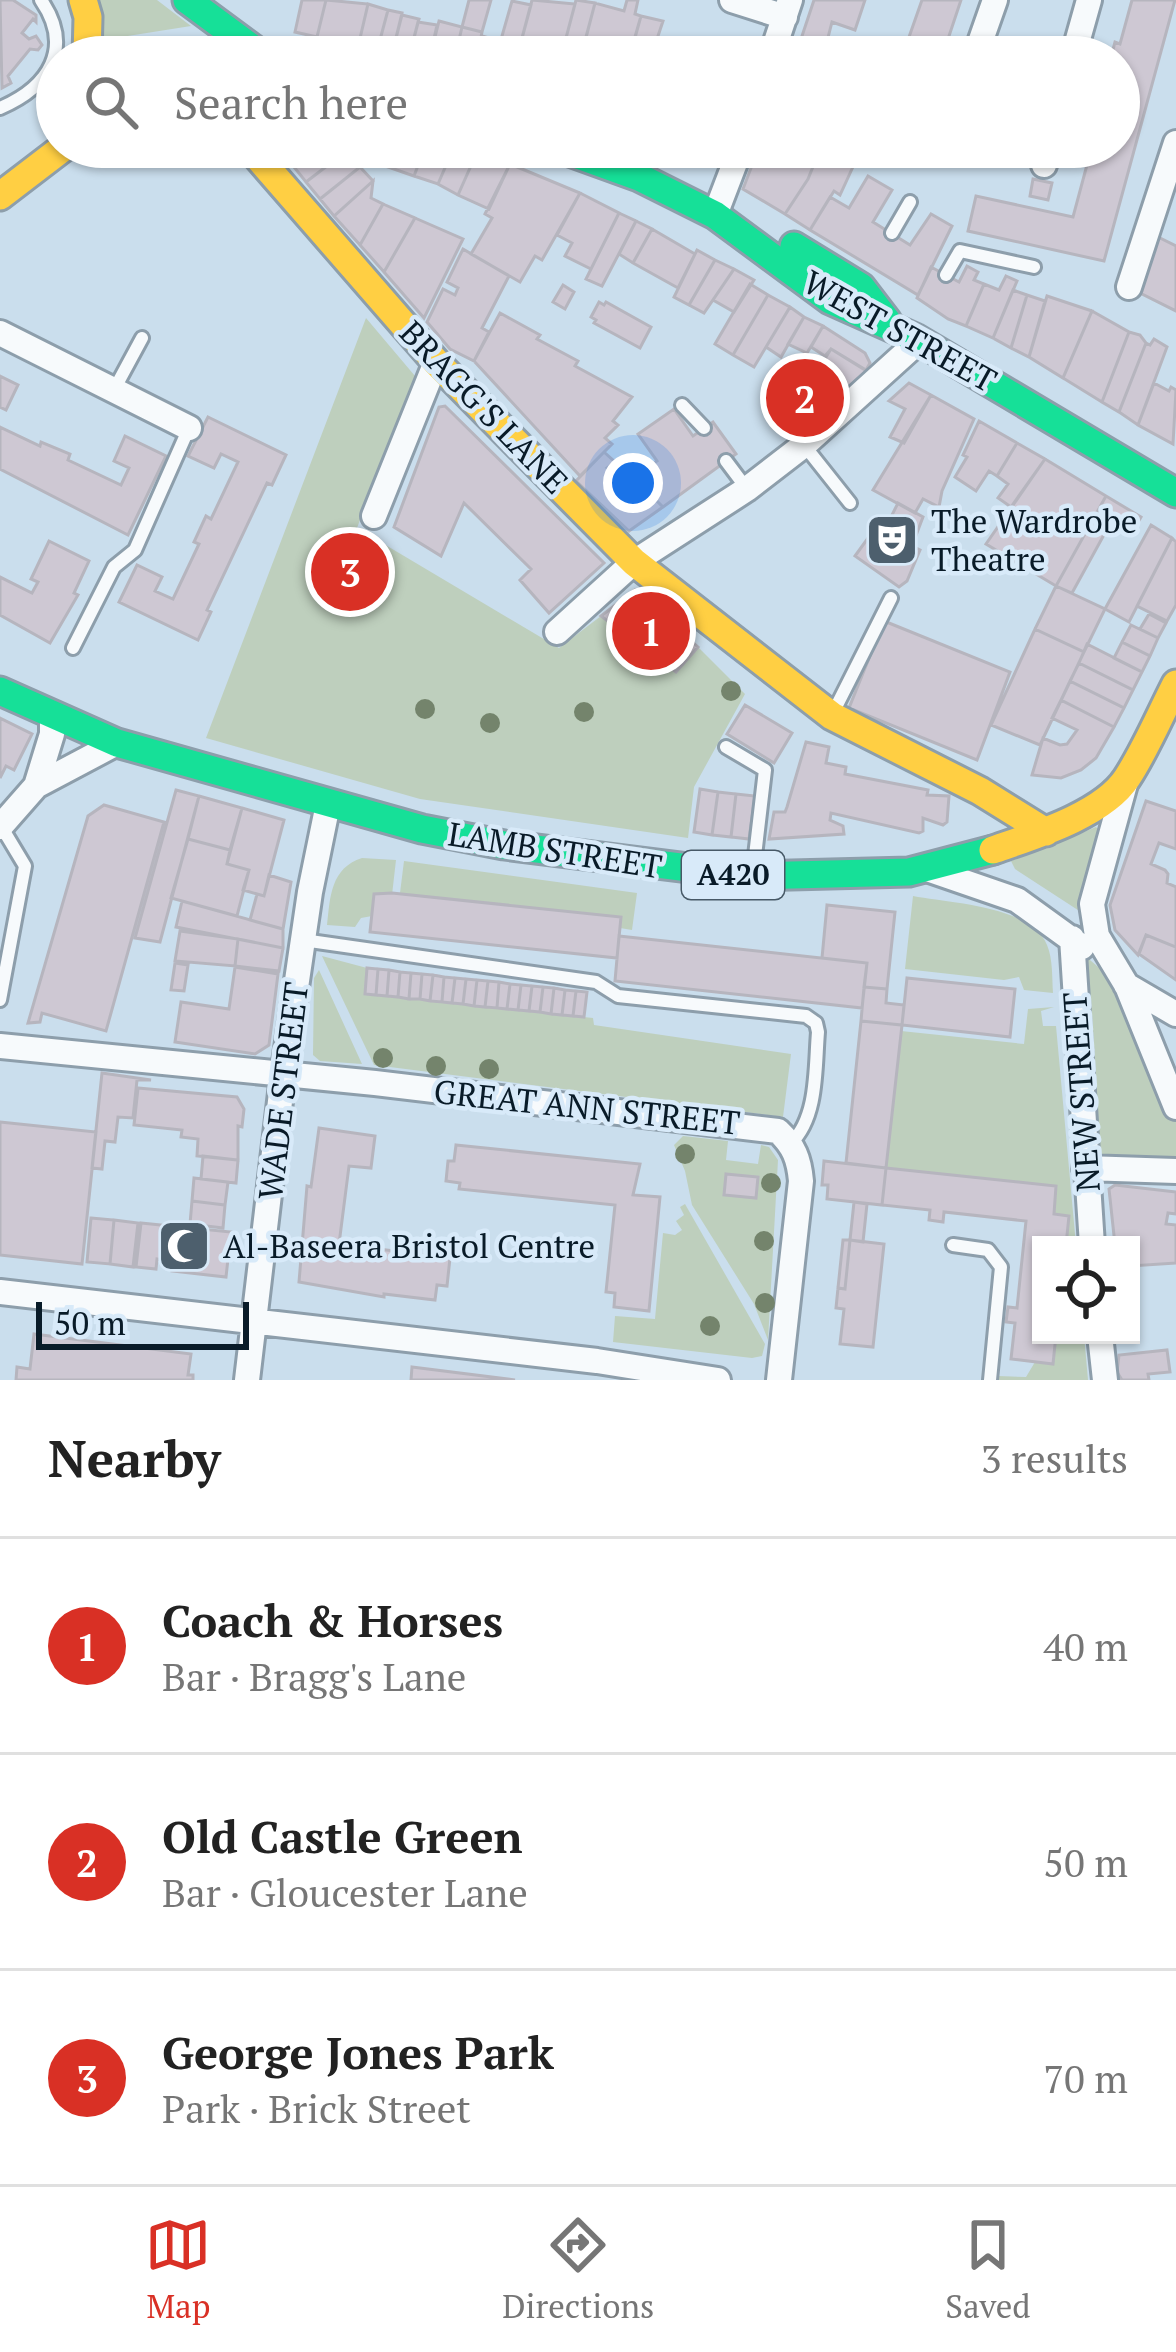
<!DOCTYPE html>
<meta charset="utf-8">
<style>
:root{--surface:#fff;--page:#f6f6f6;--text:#222;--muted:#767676;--line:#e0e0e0;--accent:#d93025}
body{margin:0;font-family:"PT Serif",serif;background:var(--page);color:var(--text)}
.controls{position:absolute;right:36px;bottom:36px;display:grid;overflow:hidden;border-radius:0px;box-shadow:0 3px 9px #0004}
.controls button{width:108px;height:108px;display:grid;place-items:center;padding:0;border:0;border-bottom:3px solid var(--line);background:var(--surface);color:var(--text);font:60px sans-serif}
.scale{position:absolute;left:36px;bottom:30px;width:213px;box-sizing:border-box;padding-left:12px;border:6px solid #091b28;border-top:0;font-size:33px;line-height:42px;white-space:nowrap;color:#091b28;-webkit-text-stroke:9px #d8eaf9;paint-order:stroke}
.you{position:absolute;left:633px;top:483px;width:42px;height:42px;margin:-30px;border:9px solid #fff;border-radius:50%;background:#1a73e8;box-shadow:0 0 0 18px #1a73e833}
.badge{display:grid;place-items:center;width:78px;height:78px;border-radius:50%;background:var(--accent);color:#fff;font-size:39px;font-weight:700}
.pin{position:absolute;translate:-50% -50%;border:6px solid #fff;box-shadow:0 3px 12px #0006}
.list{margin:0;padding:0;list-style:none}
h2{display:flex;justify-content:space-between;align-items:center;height:156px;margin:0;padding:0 48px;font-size:51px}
h2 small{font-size:39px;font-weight:400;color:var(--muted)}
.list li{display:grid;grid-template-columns:78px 1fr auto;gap:36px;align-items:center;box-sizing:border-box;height:216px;padding:0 48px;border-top:3px solid var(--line)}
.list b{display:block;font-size:45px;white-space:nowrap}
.list p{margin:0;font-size:39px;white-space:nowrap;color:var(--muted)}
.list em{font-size:39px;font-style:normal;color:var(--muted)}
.icon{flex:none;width:66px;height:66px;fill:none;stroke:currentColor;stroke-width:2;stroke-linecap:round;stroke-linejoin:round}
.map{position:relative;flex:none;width:1176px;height:1380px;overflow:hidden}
.search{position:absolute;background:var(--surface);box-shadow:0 3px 9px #0004;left:36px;right:36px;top:36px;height:132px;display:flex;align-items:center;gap:30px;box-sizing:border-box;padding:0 42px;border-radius:66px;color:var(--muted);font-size:45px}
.sheet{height:804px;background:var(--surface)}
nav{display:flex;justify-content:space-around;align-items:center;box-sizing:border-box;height:168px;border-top:3px solid var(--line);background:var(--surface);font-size:33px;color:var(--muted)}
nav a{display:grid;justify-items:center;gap:6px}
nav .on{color:var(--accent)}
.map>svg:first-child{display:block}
.green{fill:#becfbd}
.building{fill:#cec8d3;stroke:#b6b5be;stroke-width:3}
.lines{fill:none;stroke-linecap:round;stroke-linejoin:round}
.lane-casing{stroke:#8d9eab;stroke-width:18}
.street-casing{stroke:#8d9eab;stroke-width:30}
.fast-casing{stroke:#8d9eab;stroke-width:33}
.slow-casing{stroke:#8d9eab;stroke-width:33}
.lane{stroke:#f7fafc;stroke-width:12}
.street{stroke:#f7fafc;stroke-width:24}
.fast{stroke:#16e098;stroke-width:27}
.slow{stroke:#ffcf43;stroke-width:27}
.tree{fill:#74846c}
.labels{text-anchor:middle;stroke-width:9;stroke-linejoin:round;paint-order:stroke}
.shield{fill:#d8eaf9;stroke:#475967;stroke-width:3}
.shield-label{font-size:30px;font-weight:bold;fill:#091b28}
.street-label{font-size:33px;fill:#091b28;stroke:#d8eaf9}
.poi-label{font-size:33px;fill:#091b28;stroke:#d8eaf9;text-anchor:start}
</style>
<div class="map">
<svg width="1176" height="1380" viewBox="0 0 1176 1380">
<rect width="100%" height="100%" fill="#cadeed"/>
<!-- green -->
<path class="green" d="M91,0H157L191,26L96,41Z
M366,318L415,376L357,528L559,648L601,616L675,672L698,647L745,694L694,787L688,838L420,799L206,738Z
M1096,827L1099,830L1084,881V914L1015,869L1011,861Z
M362,858L396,860L392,895L375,894L372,916L361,918L355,927L327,925C330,896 331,868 362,858Z
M404,861L637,893L632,930L620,928V917L400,893Z
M913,896C950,903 1032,906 1047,945C1053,959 1052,978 1053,993L1024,990L1019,977L1004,980L905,969Z
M1077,949L1124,989L1176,1119V1165L1092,1161Z
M322,956L367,968L365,994L593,1018L594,1025L791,1054L783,1117L374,1065Z
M319,970L362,1064L320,1061L313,1055L314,978Z
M1054,1007L1041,1011L1043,1026H1056L1076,1245H1066L1069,1216L1054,1214L1056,1186L886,1168L901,1031L1024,1044L1028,1009Z
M683,1136L728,1141L726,1160L758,1164L761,1145L769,1147L778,1160L768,1340L754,1304L692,1205L685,1171L674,1145Z
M685,1204L765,1344L762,1356L752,1358L613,1342L615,1316L655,1319L663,1233L675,1235L682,1230L676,1221L684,1215L680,1207Z
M1056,1335H1084L1088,1380H998V1376L1026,1377L1035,1362L1053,1363Z"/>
<!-- building -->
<path class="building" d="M0,0H13L36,15V22L33,19L22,33L29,39L36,36L42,45L38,50L30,49L8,76L11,83L2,88Z
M302,0H326L317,37L295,32Z
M326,0L368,4L358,47L317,37Z
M469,0H491L482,32L462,27Z
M532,0L575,4L561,57H517Z
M576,0L595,3L581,57H561Z
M627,0H638L635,14L641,16L631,51L607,44L602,57L582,52L595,3L624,11Z
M814,0H865L855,30L832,22L823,57H795Z
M922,0H961L942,57H902Z
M1132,0H1175L1104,261L968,231L976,196L1073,217L1091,150L1087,147H1119V57H1111L1115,42L1120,44Z
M512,1L531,5L517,57H496Z
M368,4L388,10L377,51L358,47Z
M388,10L402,13L392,54L377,51Z
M402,15L419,19L409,57L392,54Z
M641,16L663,21L651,57H625L630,56Z
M439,21L462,27L455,57H430Z
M418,22L437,25L430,57H409Z
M462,27L482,32L477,57H455Z
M482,36L500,41L496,57H477Z
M657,39L688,51L686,57H651Z
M1030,41L1062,48L1060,57H1025Z
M278,147H312L290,162Z
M312,147H326L340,156L306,182L290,162Z
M326,147H397L391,168L365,159L360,167Z
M397,147H425L414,176L391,168Z
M425,147H454L438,184L414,176Z
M454,147L478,150L458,195L438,184Z
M675,147H716L710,163Z
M759,147H821L808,179L785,214L743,189Z
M821,147H862L840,195L834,191L810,230L785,214L808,179Z
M478,150L510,164L489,209L458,195Z
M340,156L360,167L320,199L306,182Z
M510,164L580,193L542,260L535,256L520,282L471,254L492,218L485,214Z
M360,167L373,181L334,216L320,199Z
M868,176L892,190L873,222L910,245L931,214L952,226L918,295L810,230L830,197L849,208Z
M1033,179L1052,183L1048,200L1030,196Z
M373,181L371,198L383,204L360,245L334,216Z
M580,193L619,213L591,269L565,256L572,243L557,235Z
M383,204L415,218L384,272L360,245Z
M619,213L636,221L602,286L586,279Z
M415,218L463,239L424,318L384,272Z
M636,221L652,229L633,263L619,254Z
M652,229L695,254L678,288L633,263Z
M1150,233L1176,246V311L1136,291Z
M463,249L509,276L482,328L489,332L474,361L450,349L427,322L443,289L455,295L458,288L447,282Z
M697,250L715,260L689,305L674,297Z
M715,260L734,269L704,313L689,305Z
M967,266L978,272L974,280L984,284L966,326L948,319L917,298L931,267L959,282Z
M734,269L754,280L734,312L713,300Z
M1006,276L1017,281L993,338L966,326L984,284L999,290Z
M750,284L768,295L733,355L715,344Z
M563,285L574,292L565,309L553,302Z
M1013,290L1027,295L1011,348L993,338Z
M768,295L790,307L754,367L733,355Z
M1027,295L1045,301L1029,357L1011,348Z
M1047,296L1092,311L1063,378L1029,357Z
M599,302L604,305L606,302L651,327L640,348L594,323L596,320L591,317Z
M790,307L804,317L781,357L766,347Z
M1092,311L1129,332L1102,402L1063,378Z
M500,313L540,335L537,339L578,361L575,366L632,397L613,421L618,425L605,438L612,444L580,476L474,361Z
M804,317L823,326L807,353L788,344Z
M823,326L865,353L870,363L866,370L831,349L825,356L811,347Z
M1129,332L1140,335L1146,343L1119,412L1102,402Z
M1154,339L1167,347L1138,425L1119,412L1146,343L1150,345Z
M831,349L873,375L834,411L806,389Z
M0,376L18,385L6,410L0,407Z
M909,383L931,395L904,443L890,437L905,409L889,401Z
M1154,383L1169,391L1171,387L1176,390L1173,444L1138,425Z
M802,385L834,411L813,429L784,408Z
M931,395L974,419L942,491L939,507L923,499L915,513L873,490Z
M445,406L604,563L549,613L520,580L531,569L464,503L441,556L394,527L439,407Z
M674,409L693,436L713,422L736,454L663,507L634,478L657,461L638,434Z
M208,417L286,455L272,485L267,483L207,610L211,612L198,640L119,602L137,565L162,577L155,591L173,599L199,544L194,542L206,516L211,519L238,462L221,454L214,468L188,456Z
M979,421L1017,443L997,476L989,471L976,491L955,477L967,457L963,455Z
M0,427L40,446L41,442L70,454L68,460L121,485L129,468L114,461L125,436L166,456L128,535L0,469Z
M1017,443L1045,459L1011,507L998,498L1008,484L997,476Z
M604,452L615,462L607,468L626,486L634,478L663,507L629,531L576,481Z
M1045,459L1106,496L1056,586L986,544Z
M1106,496L1141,517L1132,533L1111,522L1072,593L1056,586Z
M898,503L923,517L912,546L920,550L907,581L899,587L855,556L881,520L888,523Z
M1151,525L1172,538L1129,622L1105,609Z
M1172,538L1176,542V605L1167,621L1137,606Z
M49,541L89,561L74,593L78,595L50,643L0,615V577L32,593L38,582L31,579Z
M1056,586L1105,609L1084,652L1035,629Z
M635,590L698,647L676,672L601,616Z
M1149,614L1166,623L1158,638L1140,629Z
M884,621L1010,672L977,760L849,708Z
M1131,625L1158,638L1150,656L1122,642Z
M1035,629L1084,652L1040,745L991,725Z
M1122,642L1150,656L1142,672L1114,658Z
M1087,644L1142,672L1133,690L1079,663Z
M1079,663L1133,690L1124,708L1070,681Z
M1070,681L1124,708L1114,727L1061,700Z
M1061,700L1114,727L1096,758L1081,770L1061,778L1032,775L1043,738L1060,745L1067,744L1077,730L1052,718Z
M745,705L792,733L774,763L727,734Z
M0,718L32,734L14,770L6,766L0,778Z
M806,742L829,747L826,763L846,767L845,774L928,790L927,795L949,796L947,822L943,825L923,818V831L919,833L831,813L830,820L843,826L844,834L769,839L774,812H785L787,807Z
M700,789L718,792L712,835L694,832Z
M176,790L199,796L160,942L135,938Z
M718,792L736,794L731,837L712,835Z
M736,794L755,796L749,839L731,837Z
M199,796L242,808L230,850L188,839Z
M1146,801L1176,811V849L1159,843L1151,864L1165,870L1168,874L1167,883L1176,887V947L1146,935L1138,955L1115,930L1110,905Z
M104,805L164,822L106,1031L42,1013L40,1022L28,1023L88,816Z
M242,808L284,820L264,896L243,890L249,870L227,864Z
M188,839L230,850L227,864L249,870L237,916L171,898Z
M269,875L291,882L283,929L250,920L257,894L264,896Z
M392,893L621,917L617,958L370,932L374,894Z
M182,901L283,929V948L176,927Z
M827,905L895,912L887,989L864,987L867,963L822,958Z
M180,931L238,939L235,966L175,961Z
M1146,935L1176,947V980L1139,954Z
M619,936L867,963L862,1008L615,981Z
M238,939L283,948L279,971L235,966Z
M175,963L188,965L184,991L171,990Z
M235,967L278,974L269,1045L255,1054L175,1042L181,1002L229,1009Z
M367,968L378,969L376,995L365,994Z
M378,969L389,970L387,996L376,995Z
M389,970L400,972L398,997L387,996Z
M400,972L411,973L409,999L398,997Z
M411,973L422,974L420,999H409Z
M422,974L433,975L430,1001L420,999Z
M433,975L444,977L442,1002L430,1001Z
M444,977L455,978L452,1003L442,1002Z
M455,978L466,979L463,1004L452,1003Z
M907,978L1015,989L1010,1037L902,1025Z
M466,979L477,980L474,1006L463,1004Z
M477,980L488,981L485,1007L474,1006Z
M488,981L499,982L497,1008L485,1007Z
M499,982L510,984L507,1009L497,1008Z
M510,984L521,985L518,1010L507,1009Z
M521,985L532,986L529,1011L518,1010Z
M532,986L543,987L540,1012L529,1011Z
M543,987L554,988L551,1014L540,1012Z
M864,987L887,989L886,1003L904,1005L902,1025L861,1021Z
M554,988L565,990L562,1015L551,1014Z
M565,990L576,991L573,1016L562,1015Z
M576,991L587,992L584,1017L573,1016Z
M861,1021L902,1025L886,1168L846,1163Z
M102,1073L151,1080H137L133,1118L118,1117L115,1142L105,1141L102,1169L92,1168Z
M138,1088L237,1097L244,1109L242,1127L238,1126V1160L197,1156L198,1139L181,1137L182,1130L134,1125Z
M0,1122L96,1132L82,1264L0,1255Z
M319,1128L375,1136L371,1168L349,1166L339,1244L450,1258L447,1286L437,1285L435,1300L384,1294V1297L299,1282L307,1186L311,1187Z
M456,1145L640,1164L633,1195L660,1197L649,1311L614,1307L615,1293L606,1292L615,1205L459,1189L460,1183L446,1181L448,1161H454Z
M203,1156L238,1160L236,1183L201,1179Z
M824,1161L886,1168L882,1205L827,1199L828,1185H822Z
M886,1168L1056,1186L1054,1214L1069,1216L1066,1245H1041V1335H1056L1053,1364L1011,1359L1015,1323L1006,1322L1008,1307L1017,1308L1026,1221L944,1212L943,1222L929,1220L930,1210L882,1205Z
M726,1174L758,1177L756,1198L724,1195Z
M194,1178L228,1182L225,1205L192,1201Z
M1115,1185L1176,1192V1214L1168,1213L1166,1224L1176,1225V1263L1131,1266V1245H1115L1109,1189Z
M192,1201L225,1205L223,1228L190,1224Z
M854,1202L867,1204L863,1242L850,1240Z
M91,1218L114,1220L110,1264L87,1262Z
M114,1220L138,1223L133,1267L110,1264Z
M141,1223L231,1232L226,1277L172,1271L173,1261L157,1259L156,1269L136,1267Z
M843,1240H850L845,1289L838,1288Z
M850,1240L884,1244L873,1347L840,1344L844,1309L836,1308L838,1288L845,1289Z
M34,1334L191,1354L188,1375H193V1380H16L17,1367L30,1369Z
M1167,1350L1170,1372L1148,1374L1149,1380H1122L1117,1372L1119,1355Z
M412,1367L515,1380H411Z"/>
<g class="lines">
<!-- lane casing -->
<g class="lane-casing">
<path id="lane" d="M0,108C49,87 74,48 41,0
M892,233L910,202
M946,275L960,251L1034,267
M115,388L142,338
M682,405L704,428
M804,445L850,503
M726,461L747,489
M73,648L114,567L135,550L189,428
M835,709L891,598
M726,747L765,770L753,873
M303,940L596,982L618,996L806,1016L816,1023L818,1032C815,1068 818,1117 791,1143
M0,1000L25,866L1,826
M953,1245L988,1250L1001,1267L990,1380"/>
</g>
<!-- street casing -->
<g class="street-casing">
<path id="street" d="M732,0L785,17
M771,57L790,0
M975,57L995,0
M1073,57L1089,0
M1044,165L1049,147
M715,215L741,147
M1129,287L1176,143
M0,333L189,428
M374,516L436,362
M557,632L634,562L747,489L804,445L920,340
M1125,784L1092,904L1097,936L1127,986L1176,1107
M36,786L52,734V716
M0,827L36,786L117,743
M927,869L1017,900L1082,947
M1072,938L1092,1245
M1126,985L1176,1014
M0,1046L375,1083L778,1131C794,1146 799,1159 801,1181L779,1380
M1085,1168L1176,1171
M0,1292L597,1361L718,1380
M1100,1335L1105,1380
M247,1380L283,1076L310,892L328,804"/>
</g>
<!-- fast casing -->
<g class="fast-casing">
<path id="fast" d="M187,0L264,57
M556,147L639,177L715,215L830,300L915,338L1176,493
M794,246L861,287L887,321
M0,691L117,743L422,829L504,845L753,876L909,872L993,850"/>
</g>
<!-- slow casing -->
<g class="slow-casing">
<path id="slow" d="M83,0L88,17L87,57
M249,147L436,362L634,562L832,716L980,791L1046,832
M0,196L64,147
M993,850C1033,836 1103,815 1127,778C1146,749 1160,715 1176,684"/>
</g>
<!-- lane -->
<use href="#lane" class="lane"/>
<!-- street -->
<use href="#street" class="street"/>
<!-- fast -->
<use href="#fast" class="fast"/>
<!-- slow -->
<use href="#slow" class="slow"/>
</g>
<!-- trees -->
<g class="tree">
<circle cx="731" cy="691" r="10"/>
<circle cx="425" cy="709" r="10"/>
<circle cx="584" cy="712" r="10"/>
<circle cx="490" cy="723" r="10"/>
<circle cx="383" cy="1058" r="10"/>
<circle cx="436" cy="1066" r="10"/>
<circle cx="489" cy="1069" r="10"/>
<circle cx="685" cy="1154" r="10"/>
<circle cx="771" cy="1183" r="10"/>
<circle cx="764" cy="1241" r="10"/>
<circle cx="765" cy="1303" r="10"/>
<circle cx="710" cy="1326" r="10"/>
</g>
<!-- icons -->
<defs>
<g id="theatre-square" transform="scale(2.7)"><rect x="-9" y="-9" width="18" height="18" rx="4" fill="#4d5f6d" stroke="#d8eaf9"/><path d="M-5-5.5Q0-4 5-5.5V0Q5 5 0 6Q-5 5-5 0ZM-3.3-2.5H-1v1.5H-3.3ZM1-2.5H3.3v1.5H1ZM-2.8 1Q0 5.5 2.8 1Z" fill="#fff"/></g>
<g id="mosque-square" transform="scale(2.7)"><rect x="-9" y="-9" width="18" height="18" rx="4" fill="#4d5f6d" stroke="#d8eaf9"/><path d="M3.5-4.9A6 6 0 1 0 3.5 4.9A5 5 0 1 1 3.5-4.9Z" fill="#fff"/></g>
</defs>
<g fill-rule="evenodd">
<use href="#theatre-square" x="892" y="540"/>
<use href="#mosque-square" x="184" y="1246"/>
</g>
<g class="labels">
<!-- shield labels -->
<rect class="shield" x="682" y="851" width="102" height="48" rx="9"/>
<g class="shield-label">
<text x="733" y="885">A420</text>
</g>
<!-- street labels -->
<g class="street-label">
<text transform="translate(900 331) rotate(29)" y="12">WEST STREET</text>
<text transform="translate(484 407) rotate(46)" y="12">BRAGG'S LANE</text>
<text transform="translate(555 850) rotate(9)" y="12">LAMB STREET</text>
<text transform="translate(283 1091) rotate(-83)" y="12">WADE STREET</text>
<text transform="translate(1081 1092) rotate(-94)" y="12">NEW STREET</text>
<text transform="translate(587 1107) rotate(6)" y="12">GREAT ANN STREET</text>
</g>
<!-- poi labels -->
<g class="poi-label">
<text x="931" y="533">The Wardrobe<tspan x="931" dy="38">Theatre</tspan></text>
<text x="223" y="1258">Al-Baseera Bristol Centre</text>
</g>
</g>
</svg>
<div class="controls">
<button><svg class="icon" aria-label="locate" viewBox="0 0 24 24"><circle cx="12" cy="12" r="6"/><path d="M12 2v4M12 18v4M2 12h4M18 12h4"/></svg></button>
</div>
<div class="scale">50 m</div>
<div class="you"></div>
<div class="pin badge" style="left:651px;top:631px">1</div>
<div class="pin badge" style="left:805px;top:398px">2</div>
<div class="pin badge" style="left:350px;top:572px">3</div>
<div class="search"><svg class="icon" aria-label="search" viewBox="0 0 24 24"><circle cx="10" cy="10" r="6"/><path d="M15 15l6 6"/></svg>Search here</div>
</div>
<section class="sheet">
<h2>Nearby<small>3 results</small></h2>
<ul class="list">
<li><span class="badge">1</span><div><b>Coach &amp; Horses</b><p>Bar · Bragg's Lane</p></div><em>40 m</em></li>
<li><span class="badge">2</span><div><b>Old Castle Green</b><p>Bar · Gloucester Lane</p></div><em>50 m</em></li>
<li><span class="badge">3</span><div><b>George Jones Park</b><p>Park · Brick Street</p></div><em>70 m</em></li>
</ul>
</section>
<nav>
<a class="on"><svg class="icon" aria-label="map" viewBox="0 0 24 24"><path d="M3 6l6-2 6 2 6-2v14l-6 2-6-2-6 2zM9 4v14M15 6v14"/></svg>Map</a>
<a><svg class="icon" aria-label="directions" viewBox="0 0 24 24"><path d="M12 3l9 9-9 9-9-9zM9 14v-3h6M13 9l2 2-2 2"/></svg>Directions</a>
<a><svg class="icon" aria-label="saved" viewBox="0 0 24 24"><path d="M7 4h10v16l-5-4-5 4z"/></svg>Saved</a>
</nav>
